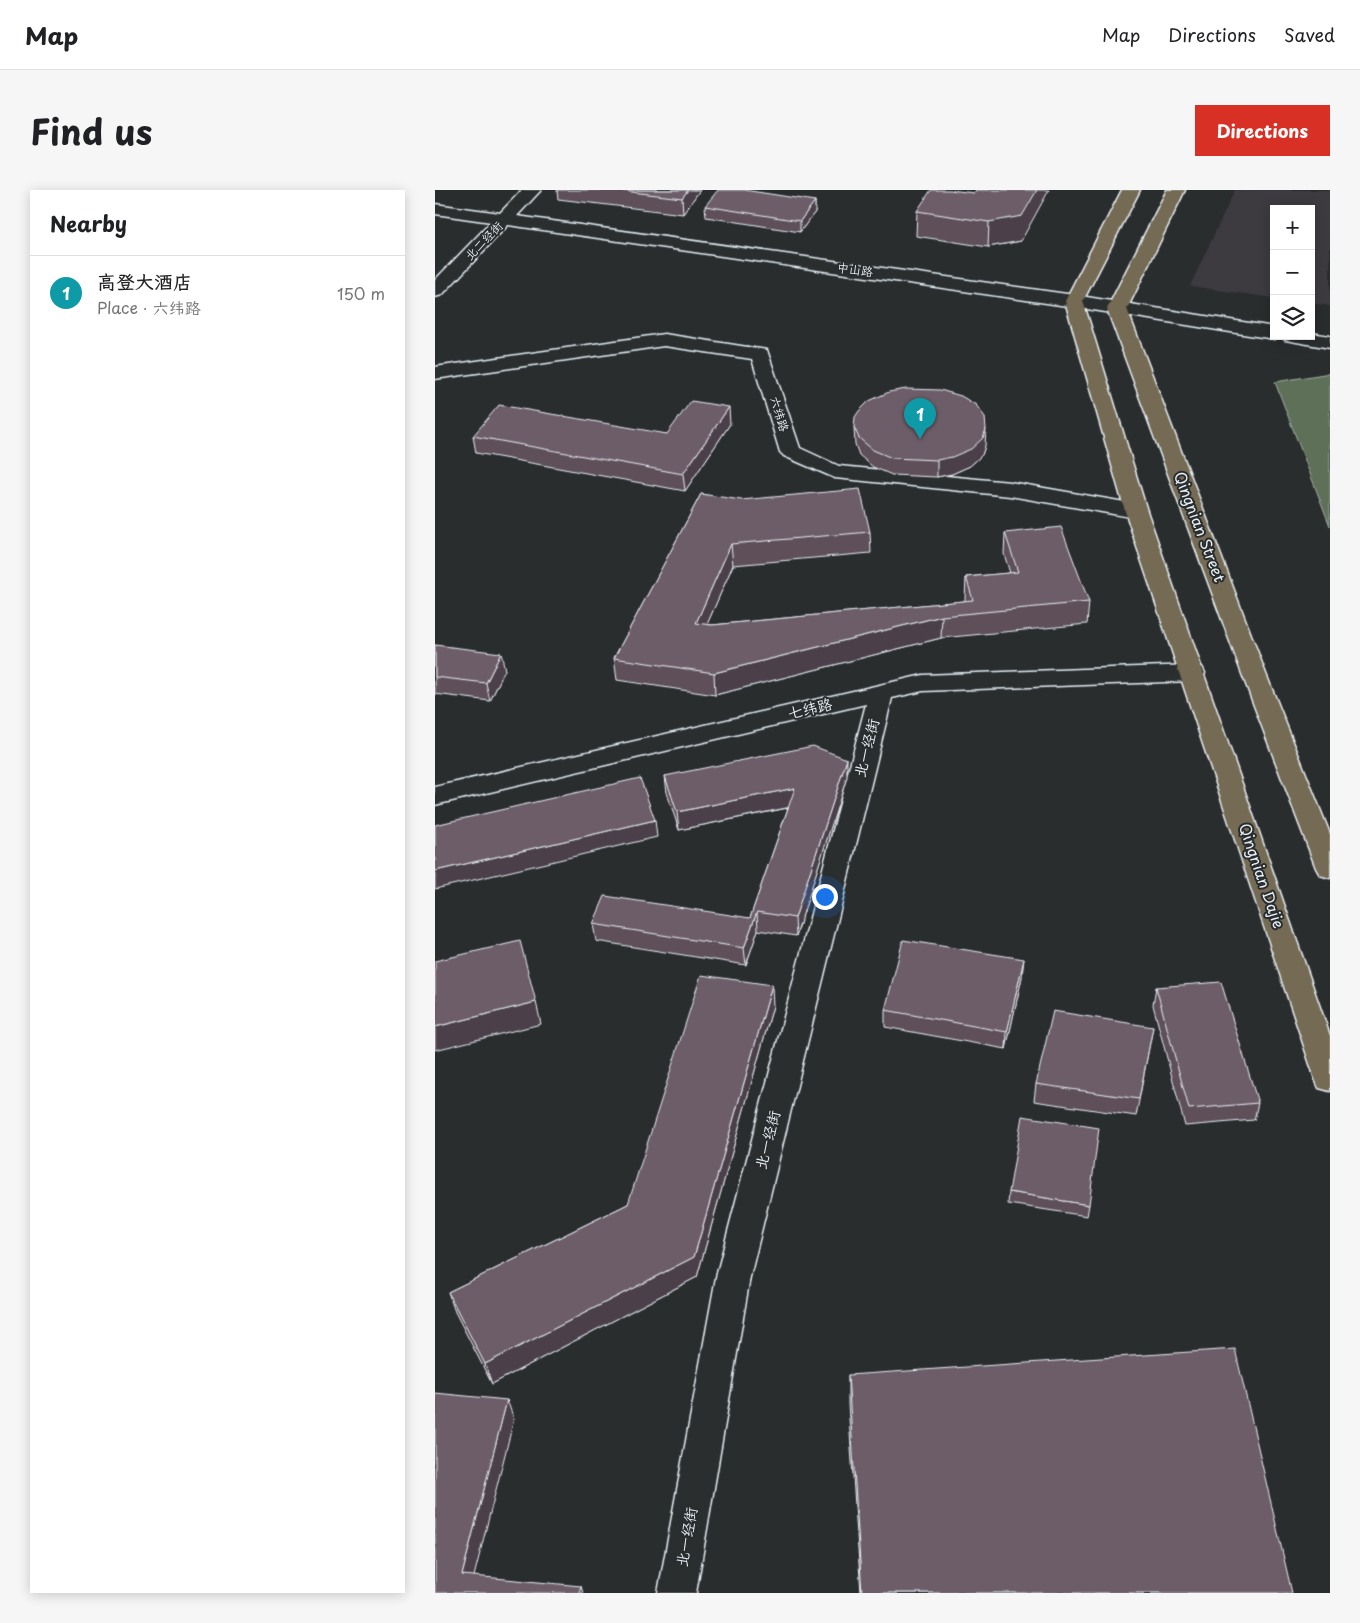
<!DOCTYPE html>
<meta charset="utf-8">
<style>
:root{--surface:#fff;--page:#f6f6f6;--text:#202124;--muted:#757577;--line:#e0e0e0;--accent:#d93025}
body{margin:0;font-family:"Playpen Sans","LXGW WenKai TC",sans-serif;background:var(--page);color:var(--text)}
.controls{position:absolute;right:15px;top:15px;display:grid;overflow:hidden;border-radius:0px;box-shadow:0 2px 12px #0003}
.controls button{width:45px;height:45px;display:grid;place-items:center;padding:0;border:0;border-bottom:1px solid var(--line);background:var(--surface);color:var(--text);font:25px sans-serif}
.you{position:absolute;left:389px;top:706px;width:18px;height:18px;margin:-12px;border:4px solid #fff;border-radius:50%;background:#1a73e8;box-shadow:0 0 0 8px #1a73e833}
.badge{display:grid;place-items:center;width:32px;height:32px;border-radius:50%;background:var(--accent);color:#fff;font-size:16px;font-weight:700}
.pin{position:absolute;translate:-50% -41px;filter:drop-shadow(0 1px 2px #0008)}
.pin::after{content:'';position:absolute;top:26px;width:18px;height:15px;background:inherit;clip-path:polygon(0 0,100% 0,50% 100%)}
.list{margin:0;padding:0;list-style:none}
h2{display:flex;justify-content:space-between;align-items:center;height:65px;margin:0;padding:0 20px;font-size:21px}
h2 small{font-size:16px;font-weight:400;color:var(--muted)}
.list li{display:grid;grid-template-columns:32px 1fr auto;gap:15px;align-items:center;box-sizing:border-box;height:75px;padding:0 20px;border-top:1px solid var(--line)}
.list b{display:block;font-size:19px;white-space:nowrap}
.list p{margin:0;font-size:16px;white-space:nowrap;color:var(--muted)}
.list em{font-size:16px;font-style:normal;color:var(--muted)}
.icon{flex:none;width:28px;height:28px;fill:none;stroke:currentColor;stroke-width:2;stroke-linecap:round;stroke-linejoin:round}
.map{position:relative;flex:none;width:895px;height:1403px;overflow:hidden;border-radius:0px}
header{display:flex;align-items:center;gap:30px;box-sizing:border-box;height:70px;padding:0 25px;background:var(--surface);border-bottom:1px solid var(--line)}
header strong{font-size:24px}
nav{display:flex;gap:28px;margin-inline-start:auto;font-size:18px}
.intro{display:flex;align-items:center;justify-content:space-between;box-sizing:border-box;height:120px;padding:0 30px}
h1{margin:0;font-size:35px}
.button{padding:12px 22px;border-radius:0px;background:var(--accent);color:#fff;font-size:18px;font-weight:700}
main{display:flex;gap:30px;padding:0 30px}
aside{flex:1;background:var(--surface);border-radius:0px;box-shadow:0 2px 12px #0003}
.map>svg:first-child{display:block}
.built{fill:#3e3b3f}
.green{fill:#5e6f58;stroke:#a3b0a8}
.lines{fill:none;stroke-linecap:round;stroke-linejoin:round}
.minor-casing{stroke:#e8f1f8;stroke-width:3}
.major-casing{stroke:#e8f1f8;stroke-width:3}
.minor{fill:#2a2d2e;fill-rule:evenodd}
.major{fill:#746b52;fill-rule:evenodd}
.wall{fill:#5e5059;stroke:#e8f1f8}
.shaded-wall{fill:#4c4149;stroke:#e8f1f8}
.building{fill:#6d5d68;stroke:#e8f1f8}
.labels{text-anchor:middle;stroke-width:4;stroke-linejoin:round;paint-order:stroke}
.far-street-label{font-size:12px;fill:#e8f1f8;stroke:#2a2d2e}
.street-label{font-size:15px;fill:#e8f1f8;stroke:#2a2d2e}
</style>
<header>
<strong>Map</strong>
<nav><a>Map</a><a>Directions</a><a>Saved</a></nav>
</header>
<div class="intro"><h1>Find us</h1><a class="button">Directions</a></div>
<main>
<aside>
<h2>Nearby<small></small></h2>
<ul class="list">
<li><span class="badge" style="background:#0f9aa8">1</span><div><b>高登大酒店</b><p>Place · 六纬路</p></div><em>150 m</em></li>
</ul>
</aside>
<div class="map">
<svg width="895" height="1403" viewBox="0 0 895 1403">
<rect width="100%" height="100%" fill="#2a2d2e"/>
<filter id="ink" filterUnits="userSpaceOnUse"><feTurbulence type="fractalNoise" baseFrequency=".02" numOctaves="2"/><feDisplacementMap in="SourceGraphic" scale="10" xChannelSelector="R" yChannelSelector="G"/><feConvolveMatrix kernelMatrix="1 2 1 2 8 2 1 2 1" color-interpolation-filters="sRGB"/></filter>
<g filter="url(#ink)">
<!-- built -->
<path class="built" d="M800,0H895V116L876,113V19H839V108L755,96Z"/>
<!-- green -->
<path class="green" d="M895,183V336L840,192Z"/>
<g class="lines">
<!-- minor casing -->
<g class="minor-casing">
<path id="minor" d="M87,0H106L82,26L639,105L839,137V146H846L839,149L639,117L73,35L7,105L0,107V90L56,32L0,24V14L65,23Z
M876,143L895,146V158L850,150L847,146H876Z
M229,144L332,160L365,258L404,276L575,292L701,314L709,316L712,321L709,326L701,328L575,306L400,288L349,266L345,262L317,169L229,156L0,189V177Z
M758,475L767,477L770,483L767,489L758,491L488,501L457,508L315,1087L261,1403H223L281,1087L431,514L0,615V597L488,485Z"/>
</g>
<!-- major casing -->
<g class="major-casing">
<path id="major" d="M687,0H705L648,111L712,321L895,846V901L884,898L880,889L690,321L630,111Z
M732,0H750L692,119L831,484L895,644V688L885,685L881,678L807,484L672,119Z"/>
</g>
<!-- minor -->
<use href="#minor" class="minor"/>
<!-- major -->
<use href="#major" class="major"/>
</g>
<!-- wall -->
<path class="wall" d="M122,0H265L248,24L123,9Z
M539,3L586,51L553,57L481,46L482,21Z
M380,11V22L365,42L271,27L270,16Z
M295,234L250,301L41,263L38,246L232,244Z
M419,237L550,256L547,265L535,276L517,284L502,287L457,285L438,277L424,265L420,254Z
M266,304L435,342L436,363L298,375L272,434L277,435L530,411V409L531,387L575,383L569,364L570,343L654,412L652,434L506,448L280,505L182,490L179,468Z
M0,455L70,480L55,511L0,504Z
M230,586L412,587L361,746L323,740L311,775L161,751L158,734L315,728L353,618L244,640L232,603Z
M587,787L571,859L450,837V820Z
M721,797L823,913L819,930L750,936L718,815Z
M338,816L262,1087L57,1194L20,1122L13,1102L193,1014Z
M718,837L701,926L599,911L601,894Z
M574,1002L654,1015L652,1026L573,1014Z
M413,1185L857,1403H426L413,1214Z"/>
<!-- shaded-wall -->
<path class="shaded-wall" d="M253,0H265L248,24L247,8Z
M602,0H614L586,51L553,57L554,32Z
M380,11V22L365,42V31Z
M294,217L295,234L250,301L248,284Z
M551,239L550,256L547,265L535,276L517,284L502,287V270Z
M296,354L298,375L263,455L261,433Z
M507,426L506,448L280,505L279,483Z
M66,463L70,480L55,511L51,493Z
M412,569V587L361,746L360,728Z
M360,598L361,616L244,640L242,622Z
M220,630L222,647L0,699V681Z
M322,722L323,740L311,775L309,758Z
M589,769L587,787L571,859L572,842Z
M337,795L338,816L262,1087L57,1194L50,1174L259,1067Z
M101,812L106,834L0,860V837Z
M72,1210L79,1229L35,1402L27,1385Z
M146,1396L148,1403H144Z"/>
<!-- building -->
<path class="building" d="M180,0H253L247,8Z
M283,0H309L380,11L365,31L270,16Z
M496,0H515L539,3L541,0H602L587,26L554,32L482,21Z
M471,199L505,200L526,206L541,215L550,227L551,239L548,248L536,259L517,267L502,270L457,268L438,260L424,248L419,237L420,227L424,221L434,211L454,202Z
M256,211L294,217L248,284L38,246L64,215L232,244Z
M425,299L435,342L296,354L261,433L277,435L538,410L531,387L583,382L570,343L626,337L654,412L507,426L279,483L179,468L266,304L306,310Z
M0,455L66,463L51,493L0,487Z
M378,556L412,569L360,728L322,722L309,758L158,734L170,706L315,728L360,598L242,622L230,586Z
M205,588L220,630L0,681V635Z
M468,750L589,769L572,842L450,820Z
M85,751L101,812L0,837V771Z
M266,785L337,795L259,1067L50,1174L13,1102L193,1014Z
M786,792L823,913L754,919L721,797Z
M618,821L718,837L704,909L601,894Z
M587,926L664,938L654,1015L574,1002Z
M800,1159L857,1403H427L413,1185Z
M0,1203L72,1210L27,1385L146,1396L144,1403H0Z"/>
</g>
<g class="labels">
<!-- far-street labels -->
<g class="far-street-label">
<text transform="translate(49 51) rotate(-46)" y="4">北二经街</text>
<text transform="translate(420 80) rotate(8)" y="4">中山路</text>
<text transform="translate(344 224) rotate(73)" y="4">六纬路</text>
</g>
<!-- street labels -->
<g class="street-label">
<text transform="translate(764 337) rotate(69)" y="5">Qingnian Street</text>
<text transform="translate(375 519) rotate(-13)" y="5">七纬路</text>
<text transform="translate(432 558) rotate(-76)" y="5">北一经街</text>
<text transform="translate(826 686) rotate(71)" y="5">Qingnian Dajie</text>
<text transform="translate(333 950) rotate(-76)" y="5">北一经街</text>
<text transform="translate(252 1347) rotate(-80)" y="5">北一经街</text>
</g>
</g>
</svg>
<div class="controls">
<button>+</button>
<button>−</button>
<button><svg class="icon" aria-label="layers" viewBox="0 0 24 24"><path d="M12 4l9 5-9 5-9-5zM3 14l9 5 9-5"/></svg></button>
</div>
<div class="you"></div>
<div class="pin badge" style="left:485px;top:249px;background:#0f9aa8">1</div>
</div>
</main>
